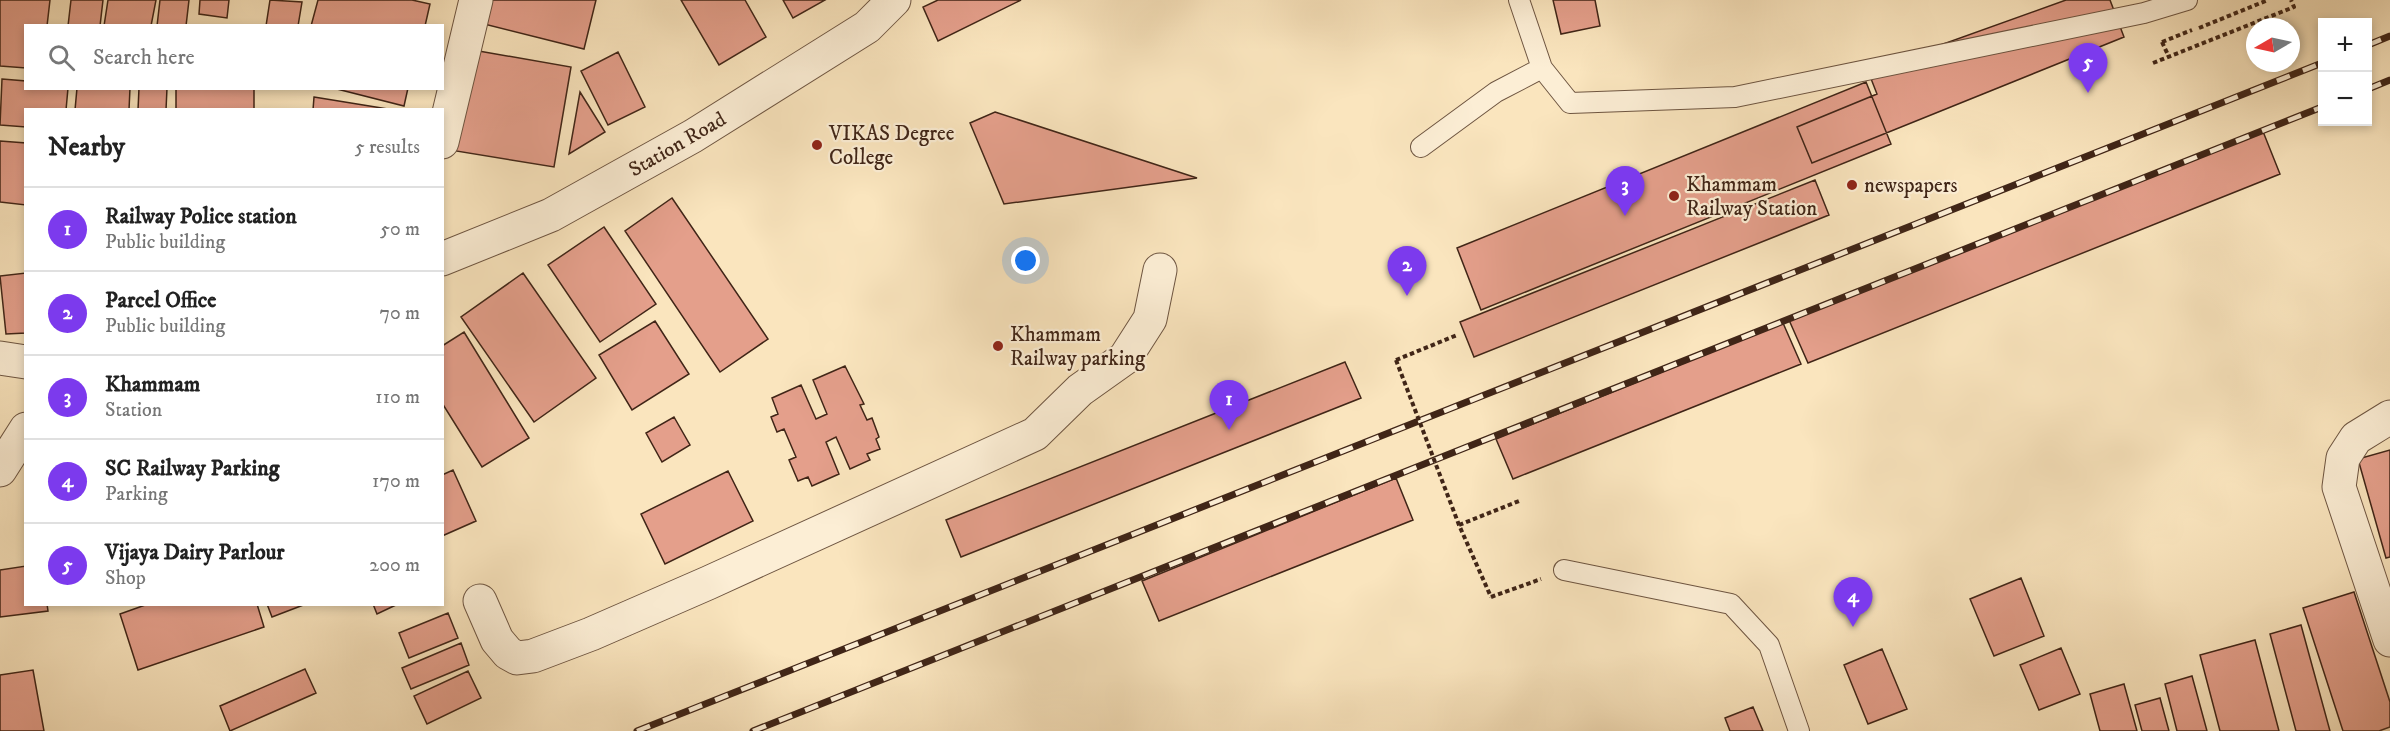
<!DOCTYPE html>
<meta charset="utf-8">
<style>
:root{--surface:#fff;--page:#f6f6f6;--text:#222;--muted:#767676;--line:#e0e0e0;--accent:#7c3aed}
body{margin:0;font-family:"IM FELL DW Pica",serif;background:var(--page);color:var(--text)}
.controls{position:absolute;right:18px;top:18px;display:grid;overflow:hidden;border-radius:0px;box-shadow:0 3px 9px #0003}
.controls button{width:54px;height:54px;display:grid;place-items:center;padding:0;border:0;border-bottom:2px solid var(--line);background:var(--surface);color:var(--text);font:30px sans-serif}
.compass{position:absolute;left:2246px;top:18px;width:54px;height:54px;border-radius:50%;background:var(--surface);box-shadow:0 3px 9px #0003;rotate:261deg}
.you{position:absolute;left:1026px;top:261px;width:21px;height:21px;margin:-15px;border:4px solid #fff;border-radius:50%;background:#1a73e8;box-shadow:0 0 0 9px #1a73e833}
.badge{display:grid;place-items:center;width:39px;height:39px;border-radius:50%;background:var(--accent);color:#fff;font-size:20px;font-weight:700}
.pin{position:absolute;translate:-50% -50px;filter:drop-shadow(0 2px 3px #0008)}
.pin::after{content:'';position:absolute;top:32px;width:21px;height:18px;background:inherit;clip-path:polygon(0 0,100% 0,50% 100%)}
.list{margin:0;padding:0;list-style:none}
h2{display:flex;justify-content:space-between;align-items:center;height:78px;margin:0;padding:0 24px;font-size:26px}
h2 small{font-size:20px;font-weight:400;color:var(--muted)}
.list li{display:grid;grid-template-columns:39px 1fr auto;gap:18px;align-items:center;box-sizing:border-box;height:84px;padding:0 24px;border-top:2px solid var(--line)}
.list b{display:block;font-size:22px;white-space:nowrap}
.list p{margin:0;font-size:20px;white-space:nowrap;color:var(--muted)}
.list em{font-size:20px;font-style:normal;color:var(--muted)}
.icon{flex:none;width:33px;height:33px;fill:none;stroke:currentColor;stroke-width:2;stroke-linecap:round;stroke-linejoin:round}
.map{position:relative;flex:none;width:2390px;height:731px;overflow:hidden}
.search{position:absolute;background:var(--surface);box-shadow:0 3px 9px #0003;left:24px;top:24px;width:420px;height:66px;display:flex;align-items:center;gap:15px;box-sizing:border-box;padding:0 21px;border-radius:0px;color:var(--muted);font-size:22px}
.panel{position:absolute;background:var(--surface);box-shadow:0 3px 9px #0003;left:24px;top:108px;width:420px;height:498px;border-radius:0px}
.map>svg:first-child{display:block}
.building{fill:#e49f8b;stroke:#402517;stroke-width:1.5}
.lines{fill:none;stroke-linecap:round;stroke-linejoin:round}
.service-casing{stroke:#6e5541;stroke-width:22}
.minor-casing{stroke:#6e5541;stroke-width:35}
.path{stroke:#402517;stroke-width:4;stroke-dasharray:4.5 3;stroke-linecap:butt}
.service{stroke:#fceed5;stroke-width:20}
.minor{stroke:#fceed5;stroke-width:33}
.rail-casing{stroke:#402517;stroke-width:7}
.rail{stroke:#fceed5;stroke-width:4.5;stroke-dasharray:14;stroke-linecap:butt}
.path-bridge{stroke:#402517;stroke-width:4;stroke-dasharray:4.5 3;stroke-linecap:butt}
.poi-dot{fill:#8f2418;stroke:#fceed5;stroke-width:2}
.labels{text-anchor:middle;stroke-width:4.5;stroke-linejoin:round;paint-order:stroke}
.poi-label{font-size:21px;fill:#402517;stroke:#fceed5;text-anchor:start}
.street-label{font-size:21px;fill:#402517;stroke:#fceed5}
</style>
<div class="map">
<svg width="2390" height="731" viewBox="0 0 2390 731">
<rect width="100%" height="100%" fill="#fae5be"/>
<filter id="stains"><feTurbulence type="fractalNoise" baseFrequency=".00333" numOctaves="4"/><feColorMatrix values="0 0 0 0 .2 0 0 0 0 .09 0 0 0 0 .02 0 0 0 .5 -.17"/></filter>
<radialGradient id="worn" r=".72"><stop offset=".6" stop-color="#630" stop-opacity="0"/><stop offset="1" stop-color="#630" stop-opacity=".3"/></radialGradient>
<!-- building -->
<path class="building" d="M0,0H50L47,26H26V68L0,66Z
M71,0H103L100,26H68Z
M108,0H156L151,26H104Z
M160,0H189L186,26H157Z
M200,0H229L227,18L199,14Z
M270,0L302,2L298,26H266Z
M318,0H412L430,4L425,26H311Z
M489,0H596L584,49L484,24Z
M681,0H745L766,37L719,65Z
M783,0H825L793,18Z
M938,0H1021L938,41L923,7Z
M1553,0H1595L1600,26L1561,34Z
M2066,0H2110L2124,37L1812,163L1797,127L1877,94L1868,71Z
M473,50L571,67L554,167L456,151Z
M618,52L645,107L608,125L581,71Z
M2,79L26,81V88H68L66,110H26V127L0,125Z
M1866,82L1891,144L1481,310L1457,248Z
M77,88H130L129,110H75Z
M139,88H167L166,110H138Z
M176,88H254V110H176Z
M333,88H408L404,106Z
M580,92L605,132L569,154Z
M314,97L394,110H313Z
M995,112L1197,178L1004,204L970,123Z
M2262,129L2280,174L1808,363L1789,320Z
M0,141L26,143V205L0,202Z
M1815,180L1829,215L1474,357L1460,322Z
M672,198L768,339L720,372L625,231Z
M604,227L656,304L600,342L548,265Z
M26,273V333L6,334L0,276Z
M523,273L596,378L534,422L461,317Z
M655,321L689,374L632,410L599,355Z
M1783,323L1801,364L1513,479L1496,439Z
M464,332L529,438L482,467L442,403V346Z
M1345,362L1361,398L961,557L946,520Z
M845,366L864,404L860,405L867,420L872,418L879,437L876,439L880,449L867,454L870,460L850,469L836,437L826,442L839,474L812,486L808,477L798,481L789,460L796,457L784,429L777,432L771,417L778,414L772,398L801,385L816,419L827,414L813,380Z
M674,417L690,445L662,462L646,433Z
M2390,450V557L2386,558L2358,459Z
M453,470L476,521L442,536V475Z
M728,471L753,521L665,564L641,514Z
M1396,478L1413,520L1159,621L1142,581Z
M26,566V604H47L48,611L0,617V570Z
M2021,578L2044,636L1994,656L1970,599Z
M2354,592L2390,702V727L2379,731H2343L2303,608Z
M148,604H257L264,627L138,670L120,614Z
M267,604H306L272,617Z
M373,604H398L377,614Z
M448,613L458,638L409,658L399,633Z
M2301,625L2330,731H2296L2270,634Z
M2255,640L2279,731H2220L2200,655Z
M461,643L469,665L411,689L402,668Z
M2061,648L2080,694L2039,710L2020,665Z
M1882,649L1907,709L1868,724L1844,665Z
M305,669L316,693L230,731L220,706Z
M33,670L44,731H0V675Z
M468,671L481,698L427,724L414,696Z
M2192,676L2207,731H2177L2165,684Z
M2124,684L2137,731H2100L2090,694Z
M2160,698L2169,731H2142L2135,705Z
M1753,707L1763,731H1730L1725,718Z"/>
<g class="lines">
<!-- service casing -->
<g class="service-casing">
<path id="service" d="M1519,0L1542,68L1570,103L1735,97L2144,13L2187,0
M1421,147L1496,92L1542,68
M1564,570L1731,604L1769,645L1799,731"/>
</g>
<!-- minor casing -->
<g class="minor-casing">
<path id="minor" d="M442,142L476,0
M442,259L551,215L693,136L867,27L894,0
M0,358L26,362
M2390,417L2356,438L2343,458L2339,487L2390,640
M0,470L26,429
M480,601L497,640L508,653L517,658L533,656L591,634L708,583L1035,434L1080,390L1125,358L1150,319L1160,270"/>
</g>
<!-- path -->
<path class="path" d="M2199,28L2268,0
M2162,42L2192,30
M2153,63L2294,7L2291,0
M1396,360L1457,335
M1459,525L1519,501
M1491,597L1541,579"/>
<!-- service -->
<use href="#service" class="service"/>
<!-- minor -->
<use href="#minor" class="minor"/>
<!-- rail casing -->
<g class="rail-casing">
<path id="rail" d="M2368,45L2390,36
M2368,89L2390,80
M637,731L2322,63
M753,731L2322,107"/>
</g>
<!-- rail -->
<use href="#rail" class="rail"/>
<!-- path-bridge -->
<path class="path-bridge" d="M2162,42L2169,57
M1396,360L1459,525L1491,597"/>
</g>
<!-- markers -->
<g class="poi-dot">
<circle cx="817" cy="145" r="6"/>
<circle cx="1852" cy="185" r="6"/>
<circle cx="1674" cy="196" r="6"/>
<circle cx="998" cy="346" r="6"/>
</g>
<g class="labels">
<!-- poi labels -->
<g class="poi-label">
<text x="829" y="140">VIKAS Degree<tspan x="829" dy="24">College</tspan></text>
<text x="1686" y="191">Khammam<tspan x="1686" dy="24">Railway Station</tspan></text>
<text x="1864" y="192">newspapers</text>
<text x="1010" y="341">Khammam<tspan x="1010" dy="24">Railway parking</tspan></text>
</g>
<!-- street labels -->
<g class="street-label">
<text transform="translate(677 144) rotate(-30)" y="7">Station Road</text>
</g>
</g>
<rect width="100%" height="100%" filter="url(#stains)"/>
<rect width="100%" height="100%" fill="url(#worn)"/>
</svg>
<div class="controls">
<button>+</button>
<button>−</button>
</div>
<svg class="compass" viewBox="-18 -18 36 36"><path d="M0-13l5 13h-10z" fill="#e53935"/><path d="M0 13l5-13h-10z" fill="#767676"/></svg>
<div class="you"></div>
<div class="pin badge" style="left:1229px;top:430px">1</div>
<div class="pin badge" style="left:1407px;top:296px">2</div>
<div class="pin badge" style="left:1625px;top:216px">3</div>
<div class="pin badge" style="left:1853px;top:627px">4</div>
<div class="pin badge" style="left:2088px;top:93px">5</div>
<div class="search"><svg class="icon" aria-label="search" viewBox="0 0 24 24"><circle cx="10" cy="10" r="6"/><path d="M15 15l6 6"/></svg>Search here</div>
<section class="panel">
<h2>Nearby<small>5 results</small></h2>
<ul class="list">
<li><span class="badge">1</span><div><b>Railway Police station</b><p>Public building</p></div><em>50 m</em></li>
<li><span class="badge">2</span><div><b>Parcel Office</b><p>Public building</p></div><em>70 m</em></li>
<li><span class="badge">3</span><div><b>Khammam</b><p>Station</p></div><em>110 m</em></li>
<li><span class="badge">4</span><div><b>SC Railway Parking</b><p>Parking</p></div><em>170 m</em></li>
<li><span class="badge">5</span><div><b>Vijaya Dairy Parlour</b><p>Shop</p></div><em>200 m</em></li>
</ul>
</section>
</div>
